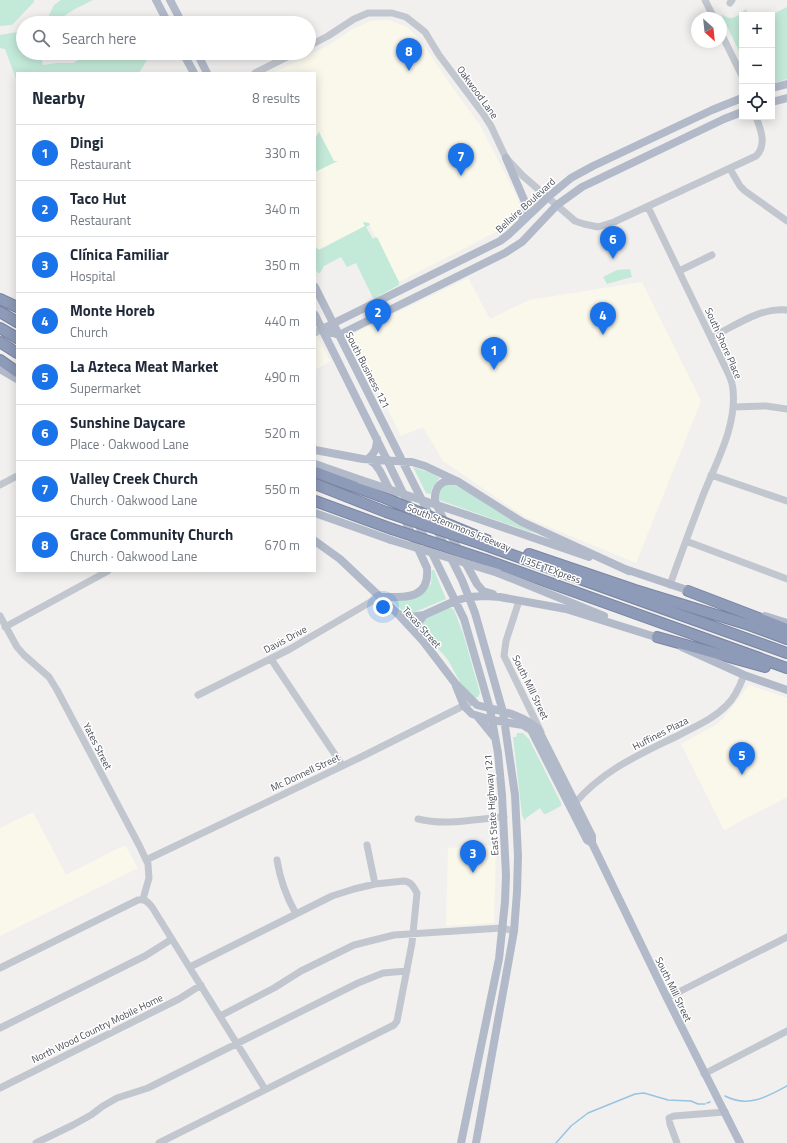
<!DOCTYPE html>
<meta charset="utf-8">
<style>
:root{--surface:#fff;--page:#f6f6f7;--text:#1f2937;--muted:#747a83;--line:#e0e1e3;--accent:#1a73e8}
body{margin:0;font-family:"Titillium Web",sans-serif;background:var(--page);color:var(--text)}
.controls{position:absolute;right:12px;top:12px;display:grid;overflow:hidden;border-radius:0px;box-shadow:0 2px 10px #0003}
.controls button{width:36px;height:36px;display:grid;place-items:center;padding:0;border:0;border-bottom:1px solid var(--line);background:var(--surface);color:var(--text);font:20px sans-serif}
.compass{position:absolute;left:691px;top:12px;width:36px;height:36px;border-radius:50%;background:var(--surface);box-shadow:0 2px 10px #0003;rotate:153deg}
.you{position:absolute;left:383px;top:607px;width:14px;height:14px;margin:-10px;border:3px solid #fff;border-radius:50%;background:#1a73e8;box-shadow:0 0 0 6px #1a73e833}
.badge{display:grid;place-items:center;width:26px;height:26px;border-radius:50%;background:var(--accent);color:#fff;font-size:13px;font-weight:700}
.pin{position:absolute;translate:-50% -33px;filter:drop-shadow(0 1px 2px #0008)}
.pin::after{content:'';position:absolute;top:21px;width:14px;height:12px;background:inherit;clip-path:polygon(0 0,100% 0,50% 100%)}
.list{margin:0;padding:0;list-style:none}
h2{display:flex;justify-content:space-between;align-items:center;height:52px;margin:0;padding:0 16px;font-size:17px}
h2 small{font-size:13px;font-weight:400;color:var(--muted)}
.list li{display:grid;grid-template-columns:26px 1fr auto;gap:12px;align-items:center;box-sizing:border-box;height:56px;padding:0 16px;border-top:1px solid var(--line)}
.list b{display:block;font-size:15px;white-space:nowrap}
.list p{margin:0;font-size:13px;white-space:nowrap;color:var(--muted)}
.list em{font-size:13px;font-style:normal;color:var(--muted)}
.icon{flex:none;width:22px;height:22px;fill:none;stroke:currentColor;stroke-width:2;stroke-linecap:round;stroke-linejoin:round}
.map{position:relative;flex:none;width:787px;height:1143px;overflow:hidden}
.search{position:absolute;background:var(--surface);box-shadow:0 2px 10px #0003;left:16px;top:16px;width:300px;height:44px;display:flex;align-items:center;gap:10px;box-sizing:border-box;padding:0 14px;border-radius:22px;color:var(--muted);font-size:15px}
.panel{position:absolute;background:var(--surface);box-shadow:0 2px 10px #0003;left:16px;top:72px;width:300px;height:500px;border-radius:0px}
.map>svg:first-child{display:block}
.commercial{fill:#faf8eb}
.green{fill:#c3e9d9}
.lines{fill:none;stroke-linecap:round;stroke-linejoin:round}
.stream{stroke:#96c4e1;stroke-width:1.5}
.highway-casing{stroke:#7985a3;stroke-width:12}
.minor{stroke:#c2c7cf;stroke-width:7}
.major{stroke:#b2baca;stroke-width:8}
.highway{stroke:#8d9ab8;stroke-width:10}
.highway-bridge-casing{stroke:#7985a3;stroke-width:12;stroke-linecap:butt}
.major-bridge{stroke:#b2baca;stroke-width:8}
.highway-bridge{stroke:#8d9ab8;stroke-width:10}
.labels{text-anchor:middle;stroke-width:3;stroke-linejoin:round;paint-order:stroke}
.street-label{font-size:10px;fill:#4a4f5a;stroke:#fff}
</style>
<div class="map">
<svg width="787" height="1143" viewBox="0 0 787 1143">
<rect width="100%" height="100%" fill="#f1f0ef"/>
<!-- commercial -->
<path class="commercial" d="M380,20H389L407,27L420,40L457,94L480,125L519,201L518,217L499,227L500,230L399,282L369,224L315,251V73H273L329,45L353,29L370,21Z
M468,278L490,319L529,300L642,282L701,401L636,563L525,517L443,461L423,427L401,436L351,335Z
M317,336L330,361L315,370V337Z
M749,685L787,698V797L724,830L681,744L714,726L723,719Z
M33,812L66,875L125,845L138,868L0,936V828Z
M496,845L494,923L446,926L448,848Z"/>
<!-- green -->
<path class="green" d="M0,0H34V2L12,25L0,26Z
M61,0H93L75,9L64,16L63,23H45L54,5Z
M787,7V79L772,84L771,15Z
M746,9L749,15H742V57L721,14C733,22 736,17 746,9Z
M17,32L23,33V53H43L41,56L43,65L57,63H73L90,53L103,57L104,59L115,56L116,53H146L149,57L139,73H17V82L5,49L0,48V35Z
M319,132L334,161H338L315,172V138Z
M364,222L369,223L370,225L366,227L373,239L376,237L378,239L399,282V285L375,298H373L356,263L347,267L341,257L324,266L320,273H318L315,269V246L319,250L365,226L363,223Z
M630,269L632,277L607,284L603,277L617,270Z
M413,467L431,473L440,478L432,488L431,494L426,493Z
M449,482C479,497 505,518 536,533L530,532L439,500C437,489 440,487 449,482Z
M432,570H434L446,599L415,612H404L390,599L423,593L431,584Z
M451,608L454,610L463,633L480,693L478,697L474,698L463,688L448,660L420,628L422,620L443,609Z
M517,733H523L529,739L561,803V806L546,814H544L540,808L526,818L525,821L522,815L513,737H516Z"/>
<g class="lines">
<!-- stream -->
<path class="stream" d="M725,1096C748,1108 767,1097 787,1086
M707,1103L710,1102
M556,1143L571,1126L588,1113L635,1094L644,1093L668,1100L691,1101L698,1104H705"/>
<!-- highway casing -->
<g class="highway-casing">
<path id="highway" d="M0,299L17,307
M0,312L17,322
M0,328L17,338
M0,342L17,353
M0,360L17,372
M315,472L380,496
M315,484L386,512
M315,501L392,529
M482,544L787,653
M529,554L635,590L749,625L787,639
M486,560L787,668
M688,591L787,629
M657,637L765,667"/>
</g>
<!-- minor -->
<path class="minor" d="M705,0L714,18
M730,3L732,0
M721,33L742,76
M309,46L328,36L354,19L368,13H392L406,17L425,32L439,55L484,115L491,126L506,158L523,176L575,221L584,224L598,227L614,222L756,156C767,145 761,130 756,117
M255,73L295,53
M730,169L740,186L745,191L787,221
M648,207L729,375C731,380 733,385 733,390C737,427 715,464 702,498C691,527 680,556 670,585
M679,271L712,255
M315,333L322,329
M712,337C735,326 760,307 787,310
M733,407L766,406L787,409
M711,475L787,501
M0,485L17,476
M686,541L787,579
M519,601L506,641L504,656L541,732
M0,616L17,647L24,655L49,677L57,690L139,845L148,864L149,878L143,899
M5,627L108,571
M271,659L342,765
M198,695L290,649L379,597
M575,803C604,769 641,754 679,735C696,726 713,719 726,706C735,698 740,686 744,675
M418,819C446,826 475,819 504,817
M367,845L375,884
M146,860L359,758L473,701
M277,860C280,880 286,896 296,914
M0,968L138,900C145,899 147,901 152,907L265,1089
M667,998L787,937
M220,1016L274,988L301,971L354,945L394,935L502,928L514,931
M0,1028L145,956L172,939
M704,1074L787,1031
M0,1088L179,999L201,985
M36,1143L73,1125L91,1115L103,1106L117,1098L148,1088L358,983L383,973L407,971
M159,1143L394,1025L397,1021L412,943L417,893C413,886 411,882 404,881L375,884L354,889L332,896L190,967
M677,1143L670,1124L669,1118L674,1116L725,1112"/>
<!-- major -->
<path class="major" d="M156,0L168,23
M170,0L182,23
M183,53L194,73
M197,53L207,73
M772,88L787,84
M772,102L787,98
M506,158L525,202V211L522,221
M315,287L462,580L475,613L503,712L515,795L518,856L517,892L514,931L476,1143
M315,315L387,460L464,619L490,709L498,753L502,795L506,875L505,902L499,959L461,1143
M322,329L500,241L508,235L548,197L571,178L593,166L712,110L742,98
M322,329L339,335L505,253L522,242L557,205L582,187L724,119L742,112
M0,369L17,379
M377,439C377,448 375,453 368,459L375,464L380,471L405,520L427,568C430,601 403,597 379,597
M315,450L363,459L412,462L425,466L457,481L522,522L629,571
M315,464L361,480
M454,481C441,479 434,488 435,501L451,536L477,584L483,591L493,594
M315,513L391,540
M467,515L589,557
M315,541L340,559L398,614L423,641L455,683L477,705C498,711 521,713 538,729L592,836V843L667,998L740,1143
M625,569L693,592
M498,573L604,616
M398,614L410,617L424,615L455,601L468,597L486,596L500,597L566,609L662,639
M765,616L787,623
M421,638L418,632V623L424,615
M682,647L744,675L787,690
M456,686L464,706L472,714L492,720L523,725L531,730L587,840L592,843
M477,716L495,738"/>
<!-- highway -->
<use href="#highway" class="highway"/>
<!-- highway-bridge casing -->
<g class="highway-bridge-casing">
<path id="highway-bridge" d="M380,496L489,541
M386,512L482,544
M392,529L486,560"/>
</g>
<!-- major-bridge -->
<path class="major-bridge" d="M361,480L467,515
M391,540L498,573"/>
<!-- highway-bridge -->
<use href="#highway-bridge" class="highway-bridge"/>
</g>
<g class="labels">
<!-- street labels -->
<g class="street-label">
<text transform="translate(478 92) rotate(54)" y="4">Oakwood Lane</text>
<text transform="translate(525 205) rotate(-42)" y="4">Bellaire Boulevard</text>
<text transform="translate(724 343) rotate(66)" y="4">South Shore Place</text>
<text transform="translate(368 370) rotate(63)" y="4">South Business 121</text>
<text transform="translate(459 527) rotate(22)" y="4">South Stemmons Freeway</text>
<text transform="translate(551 569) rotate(20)" y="4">I 35E TEXpress</text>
<text transform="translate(422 627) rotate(48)" y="4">Texas Street</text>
<text transform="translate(285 639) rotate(-28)" y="4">Davis Drive</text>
<text transform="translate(531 687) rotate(64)" y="4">South Mill Street</text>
<text transform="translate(660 733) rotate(-27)" y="4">Huffines Plaza</text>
<text transform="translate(98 746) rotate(63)" y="4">Yates Street</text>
<text transform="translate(305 772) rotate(-25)" y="4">Mc Donnell Street</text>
<text transform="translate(491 805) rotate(-94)" y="4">East State Highway 121</text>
<text transform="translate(674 989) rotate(64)" y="4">South Mill Street</text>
<text transform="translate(97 1028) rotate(-26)" y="4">North Wood Country Mobile Home</text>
</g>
</g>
</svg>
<div class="controls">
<button>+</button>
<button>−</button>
<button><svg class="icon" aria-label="locate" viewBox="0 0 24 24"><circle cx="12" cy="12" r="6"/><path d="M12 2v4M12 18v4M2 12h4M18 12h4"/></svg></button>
</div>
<svg class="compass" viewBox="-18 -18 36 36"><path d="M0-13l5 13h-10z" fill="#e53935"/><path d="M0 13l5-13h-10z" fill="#747a83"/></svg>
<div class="you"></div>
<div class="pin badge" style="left:494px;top:370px">1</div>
<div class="pin badge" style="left:378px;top:332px">2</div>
<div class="pin badge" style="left:473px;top:873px">3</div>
<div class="pin badge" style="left:603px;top:335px">4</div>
<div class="pin badge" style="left:742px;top:775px">5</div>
<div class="pin badge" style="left:613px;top:259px">6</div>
<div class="pin badge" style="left:461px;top:176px">7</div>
<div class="pin badge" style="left:409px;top:71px">8</div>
<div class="search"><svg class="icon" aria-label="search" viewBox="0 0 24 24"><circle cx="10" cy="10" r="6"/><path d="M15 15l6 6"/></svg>Search here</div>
<section class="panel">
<h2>Nearby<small>8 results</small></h2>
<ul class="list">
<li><span class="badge">1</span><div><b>Dingi</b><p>Restaurant</p></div><em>330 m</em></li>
<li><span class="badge">2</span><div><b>Taco Hut</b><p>Restaurant</p></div><em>340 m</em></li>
<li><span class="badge">3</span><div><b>Clínica Familiar</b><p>Hospital</p></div><em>350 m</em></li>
<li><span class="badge">4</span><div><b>Monte Horeb</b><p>Church</p></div><em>440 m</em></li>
<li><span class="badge">5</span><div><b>La Azteca Meat Market</b><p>Supermarket</p></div><em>490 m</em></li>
<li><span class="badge">6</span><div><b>Sunshine Daycare</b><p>Place · Oakwood Lane</p></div><em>520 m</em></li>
<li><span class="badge">7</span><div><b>Valley Creek Church</b><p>Church · Oakwood Lane</p></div><em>550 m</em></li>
<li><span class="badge">8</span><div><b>Grace Community Church</b><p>Church · Oakwood Lane</p></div><em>670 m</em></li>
</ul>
</section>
</div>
